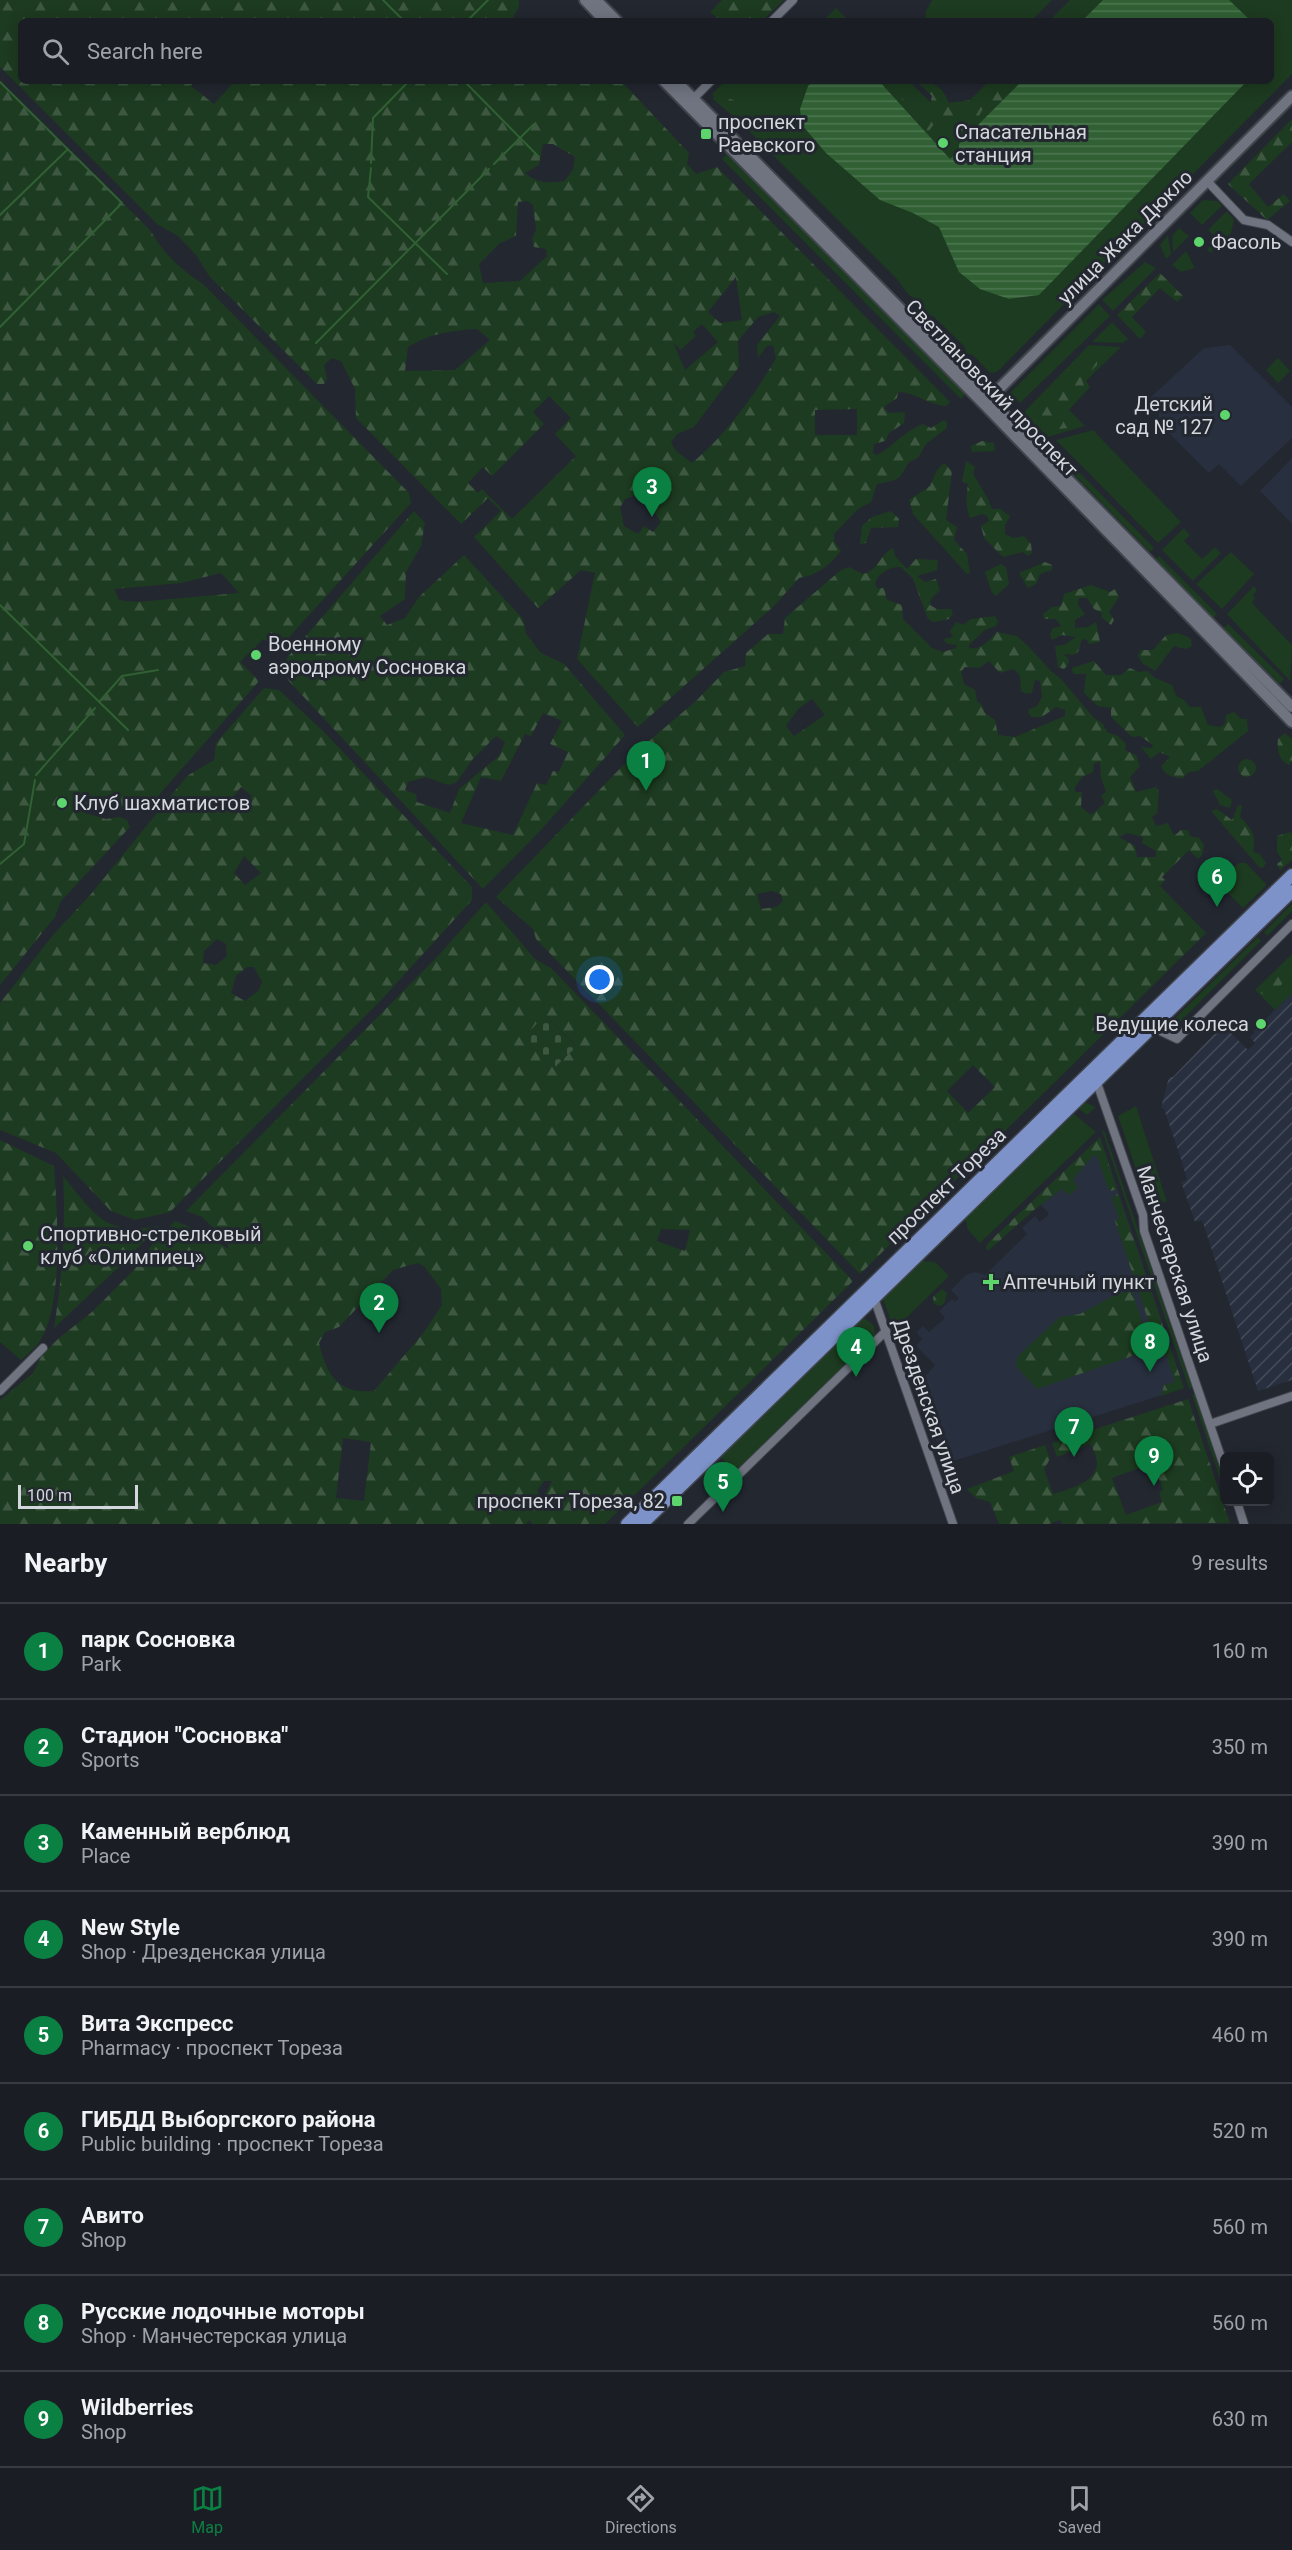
<!DOCTYPE html>
<meta charset="utf-8">
<style>
:root{--surface:#1a1d24;--page:#272a31;--text:#f1f3f6;--muted:#9fa2a6;--line:#383b41;--accent:#0b8043}
body{margin:0;font-family:Roboto,sans-serif;background:var(--page);color:var(--text)}
.controls{position:absolute;right:18px;bottom:18px;display:grid;overflow:hidden;border-radius:9px;box-shadow:0 3px 15px #0003}
.controls button{width:54px;height:54px;display:grid;place-items:center;padding:0;border:0;border-bottom:2px solid var(--line);background:var(--surface);color:var(--text);font:30px sans-serif}
.scale{position:absolute;left:18px;bottom:15px;width:120px;box-sizing:border-box;padding-left:6px;border:3px solid #d4d7dd;border-top:0;font-size:16px;line-height:21px;white-space:nowrap;color:#d4d7dd;-webkit-text-stroke:4px #232730;paint-order:stroke}
.you{position:absolute;left:600px;top:980px;width:21px;height:21px;margin:-15px;border:4px solid #fff;border-radius:50%;background:#1a73e8;box-shadow:0 0 0 9px #1a73e833}
.badge{display:grid;place-items:center;width:39px;height:39px;border-radius:50%;background:var(--accent);color:#fff;font-size:20px;font-weight:700}
.pin{position:absolute;translate:-50% -50px;filter:drop-shadow(0 2px 3px #0008)}
.pin::after{content:'';position:absolute;top:32px;width:21px;height:18px;background:inherit;clip-path:polygon(0 0,100% 0,50% 100%)}
.list{margin:0;padding:0;list-style:none}
h2{display:flex;justify-content:space-between;align-items:center;height:78px;margin:0;padding:0 24px;font-size:26px}
h2 small{font-size:20px;font-weight:400;color:var(--muted)}
.list li{display:grid;grid-template-columns:39px 1fr auto;gap:18px;align-items:center;box-sizing:border-box;height:96px;padding:0 24px;border-top:2px solid var(--line)}
.list b{display:block;font-size:22px;white-space:nowrap}
.list p{margin:0;font-size:20px;white-space:nowrap;color:var(--muted)}
.list em{font-size:20px;font-style:normal;color:var(--muted)}
.icon{flex:none;width:33px;height:33px;fill:none;stroke:currentColor;stroke-width:2;stroke-linecap:round;stroke-linejoin:round}
.map{position:relative;flex:none;width:1292px;height:1524px;overflow:hidden}
.search{position:absolute;background:var(--surface);box-shadow:0 3px 15px #0003;left:18px;right:18px;top:18px;height:66px;display:flex;align-items:center;gap:15px;box-sizing:border-box;padding:0 21px;border-radius:9px;color:var(--muted);font-size:22px}
.sheet{height:942px;background:var(--surface)}
nav{display:flex;justify-content:space-around;align-items:center;box-sizing:border-box;height:84px;border-top:2px solid var(--line);background:var(--surface);font-size:16px;color:var(--muted)}
nav a{display:grid;justify-items:center;gap:3px}
nav .on{color:var(--accent)}
.map>svg:first-child{display:block}
.built{fill:#282f3e}
.industrial{fill:url(#industrial-furrows)}
.green{fill:#1d3b20}
.forest{fill:url(#forest-firs);fill-rule:evenodd}
.cemetery{fill:url(#cemetery-stones)}
.water{fill:url(#water-rules)}
.lines{fill:none;stroke-linecap:round;stroke-linejoin:round}
.stream{stroke:#306034;stroke-width:2}
.street-casing{stroke:#40444b;stroke-width:10}
.secondary-casing{stroke:#40444b;stroke-width:14}
.primary-casing{stroke:#40444b;stroke-width:15}
.street{stroke:#6f7480;stroke-width:8}
.secondary{stroke:#6f7480;stroke-width:10}
.primary{stroke:#7d92c8;stroke-width:12}
.poi-dot{fill:#5ed56c;stroke:#232730;stroke-width:2}
.labels{text-anchor:middle;stroke-width:6;stroke-linejoin:round;paint-order:stroke}
.poi-label{font-size:20px;fill:#d4d7dd;stroke:#232730;text-anchor:start}
.street-label{font-size:20px;fill:#d4d7dd;stroke:#232730}
</style>
<div class="map">
<svg width="1292" height="1524" viewBox="0 0 1292 1524">
<defs>
<pattern id="industrial-furrows" width="10" height="10" patternUnits="userSpaceOnUse" patternTransform="scale(1.5)"><rect width="10" height="10" fill="#282f3e"/><path d="M-1 1l2-2M0 10L10 0M9 11l2-2" fill="none" stroke="#464c59"/></pattern>
<pattern id="forest-firs" width="22" height="20" patternUnits="userSpaceOnUse" patternTransform="scale(1.5)"><rect width="22" height="20" fill="#1d3b20"/><path d="M5 1l3.5 6h-7zM16 11l3.5 6h-7z" fill="#3d5740"/></pattern>
<pattern id="cemetery-stones" width="16" height="16" patternUnits="userSpaceOnUse" patternTransform="scale(1.5)"><rect width="16" height="16" fill="#1d3b20"/><path d="M2 7V4a2 2 0 0 1 4 0v3zM10 15v-3a2 2 0 0 1 4 0v3z" fill="#3d5740"/></pattern>
<pattern id="water-rules" width="6" height="5" patternUnits="userSpaceOnUse" patternTransform="scale(1.5)"><rect width="6" height="5" fill="#306034"/><path d="M0 2.5h6" fill="none" stroke="#4d7651"/></pattern>
</defs>
<rect width="100%" height="100%" fill="#232730"/>
<!-- built -->
<path class="built" d="M1230,345L1292,407V438L1241,486L1219,464L1209,473L1159,423V407L1150,398L1204,348Z
M1292,458V524L1260,491Z
M1100,1137L1184,1388L944,1464L918,1385L935,1365L916,1346L922,1339L916,1332L923,1326L929,1332L945,1318L939,1311L952,1299L955,1302L959,1298L951,1290L966,1275L975,1272L985,1275L1027,1234L1022,1228L1035,1216L1040,1222L1049,1214L1036,1199Z"/>
<!-- industrial -->
<path class="industrial" d="M1292,993V1380L1258,1391L1202,1220L1195,1222L1181,1182L1187,1180L1181,1159L1164,1109L1161,1108L1169,1077H1173L1223,1025L1248,1050L1255,1043L1250,1037L1255,1032L1254,1031Z"/>
<!-- green -->
<path class="green" d="M932,0H1052L1031,21H925L926,11Z
M1070,0H1292V74L997,372L990,373L973,355L966,354L965,347L934,317L926,313L919,302L908,294L896,278L712,94L725,81H909L949,121L989,81H1271V21H1049Z
M836,8L849,21H823Z
M730,151L968,391L961,399L722,159Z
M1203,200L1217,201L1222,206L1202,225L1190,213Z
M1227,211L1234,220L1231,233L1210,253L1207,249L1217,239L1208,230Z
M1179,228L1189,236L1173,252L1172,236Z
M1168,235L1171,254L1166,259L1160,245Z
M1186,251L1195,268L1181,272L1172,265Z
M1145,262L1156,268L1113,311L1102,300Z
M1099,304L1110,316L1020,403L1010,393Z
M1112,322L1128,339L1123,343L1092,342Z
M1089,345L1121,347L1086,381L1090,387L1069,410L1085,426L1048,437L1026,416L1025,411Z
M1278,358L1290,371L1278,383L1266,370Z
M1093,430L1181,522L1158,543L1056,440Z
M1052,449L1066,459L1154,548L1150,552L1051,451Z
M1184,528L1190,535L1184,541L1202,559L1215,547L1221,553L1193,581L1162,550Z
M1231,552L1254,574L1222,609L1196,584Z
M1159,556L1217,614L1213,618L1156,559Z
M1254,586L1257,590L1253,595L1255,598L1252,603L1292,645L1290,681L1227,614Z
M1228,624L1284,679L1280,684L1223,628Z
M1239,863H1246L1267,885L1243,908L1217,882Z
M1292,904V911L1267,936L1264,932Z
M1258,937L1261,941L1173,1029L1172,1021Z
M1292,954V993L1275,1010L1255,990Z
M1084,1102L1096,1107L1087,1115L1077,1107Z
M1136,1106L1167,1202H1147L1118,1116Z
M1074,1114L1096,1132L980,1243L968,1230L965,1219Z
M1104,1130L1192,1388L1189,1389L1102,1131Z
M922,1261L935,1262L949,1276L894,1330L883,1299Z
M866,1319L874,1326L875,1334L871,1341L736,1471L720,1457L861,1320Z
M1195,1394L1224,1481V1491L1192,1395Z"/>
<!-- forest -->
<path class="forest" d="M0,0H519V7L511,21H21V81H194L191,86L214,104L235,81H621L689,153L687,164L696,174L717,167L950,402L946,406C928,405 915,392 898,392L897,398L885,406V409L889,413L905,412L904,423L889,433L885,441L874,444L873,453L876,455C890,450 902,432 923,424L931,428L944,420L947,422V428L926,444L918,458L909,462C897,483 899,479 877,484L871,502L858,509L834,534V541L841,551C829,566 818,575 799,578L774,606L638,727L577,659L595,573L581,570L538,608L474,537L501,511L488,498L461,524L356,418L355,389L341,361L332,358L324,365L327,378L324,384H317L210,277L196,255L178,236L157,224L0,67ZM543,144H553L575,157L573,170L564,181C548,183 538,184 525,173L539,165ZM527,201L533,205L536,230L532,239L534,247L546,249L547,256L520,281L483,283L479,264L500,243L516,236L518,202ZM736,277L742,320L720,323L708,312ZM774,312L780,316L757,345L758,358L767,346L773,345L776,358C755,395 725,436 692,463L675,450L671,442L677,434L694,427L739,367L738,341L758,317ZM702,324L718,342L685,370L673,342L680,350L696,336L693,332ZM477,329L490,340L455,370L405,371L408,347C428,334 454,330 477,329ZM549,396L571,418L555,434L576,456L512,519L482,489L478,493L468,483L483,467L492,476L544,424L533,412ZM857,409V435H815V410ZM634,496L651,507L661,522L653,532L644,526L638,534L624,526L620,508L625,499Z
M722,0H784L762,21H721L710,12Z
M916,81C934,81 943,87 949,103L977,99L981,102L992,90L1002,87L1007,89L1009,99L993,116L983,109C977,118 976,127 968,135L956,132L940,116L928,132L922,130L916,119L928,112L932,96Z
M0,82L150,230C164,254 180,269 203,284L409,493L411,503L279,648L263,639L240,662L259,681L143,813L118,808L93,798L85,813L106,819L120,817L127,820L130,827L61,901L55,917L0,985ZM221,573L239,593L137,602L119,600L114,589L181,583Z
M902 97a8 8 0 1 1 16 0a8 8 0 1 1-16 0Z
M714,95L734,100L738,116H733L713,99Z
M1292,119V142L1249,184L1268,207L1284,194L1290,201L1267,220L1228,184Z
M1160,273L1183,296L1177,302L1160,288L1132,317L1146,332L1140,339L1117,315Z
M1081,357L1097,358V365L1082,380L1085,389L1078,398L1071,400L1067,412L1081,425C1071,429 1063,428 1052,430L1038,413L1040,406L1049,403L1044,400V394Z
M982,441L994,443L995,451L972,452L971,446Z
M966,461L975,467L973,474C978,482 990,501 992,509H1000L1010,516L1005,525V534L1013,538L1024,536L1031,544L1032,553L1028,556L1023,552L1003,557L984,538L981,526L989,521L987,516L982,514L970,518C965,502 966,499 968,484L962,481Z
M944,463L952,471L946,520L957,527L954,540L967,554L970,574H967L913,514L909,500L930,486L937,470Z
M414,511L425,523L421,546L406,572L405,599L380,616L387,625L405,618L419,597L464,555L523,619L526,634L541,653L564,664L625,735L540,831L483,889L288,680L286,659ZM543,713L562,721L550,744L568,752L559,772L553,771L546,785L537,783L513,835L461,823L481,777L501,781L525,734L531,736ZM496,736L505,742L499,756L459,789L450,813L417,802L416,794L405,790L408,782L426,777L448,785L457,782L472,760Z
M891,511L899,519L898,527L871,528L866,543L860,544L862,526L872,517Z
M893,548L895,556L907,569L916,559L938,560L937,570L917,576L925,582L936,579L940,590L931,599L930,605L937,609H951L953,614L949,619L934,622L928,619L913,579L901,567C891,566 878,573 875,583L877,588H884L887,600L902,605L903,619L932,648L943,652L956,648L957,645L947,644L943,639L953,637L950,631L956,622L963,625L971,619L995,616L998,621L996,626L985,630L969,645V648C981,651 990,639 997,632L1017,636L1029,647L1051,671L1061,679L1093,717L1103,724L1107,732L1118,736L1126,744L1125,750L1136,755L1140,766L1130,777L1136,792L1156,787L1159,791L1157,813L1152,817L1156,826L1168,823L1174,836L1181,830H1188L1190,836L1199,838L1204,845L1202,855L1198,859L1189,850L1162,877L1165,880L1160,886L1206,933L860,1274L536,939L533,929L496,897L636,752L696,701L724,672L745,666L746,653L768,634H783L785,618L841,570L849,567L863,574C879,570 879,555 893,548ZM989,661L1000,673L1014,669L1020,676L1021,691L1026,694L1032,692L1035,680L1040,681L1042,697L1037,706L1029,709L1028,712L1031,717H1042L1056,707L1065,710V716L1015,737L998,735L995,720L985,713L982,705L977,701L975,690L964,684L961,672L965,667L979,668ZM812,699L825,715L794,736L786,726L798,709ZM1100,762L1101,777L1106,792L1101,796L1105,803L1091,815L1081,807L1082,792H1076L1074,789L1082,777L1093,772L1094,763ZM1127,833L1143,837L1142,843L1156,851V857H1137L1135,846L1119,837ZM771,891L781,894L783,901L776,907L761,909L757,894ZM973,1065L995,1087L968,1113L947,1091Z
M1045,562L1052,565V570L1040,574L1036,584L1028,588L1019,573Z
M1001,564L1006,567L1009,584L996,596L992,593L985,572Z
M1091,585L1110,592L1115,589L1119,597L1109,612L1114,620L1111,625L1101,617L1102,613L1094,609L1087,598H1079L1078,605L1085,614L1075,620V628L1088,627L1096,622L1100,642L1089,644L1087,640L1082,639L1078,652L1073,655L1064,654L1069,660L1068,665L1064,669L1058,667L1055,646L1064,645L1076,637L1062,635L1052,640L1050,634L1053,628L1061,626L1056,619H1044L1043,614L1052,607L1061,606L1064,594Z
M1178,633L1190,638L1192,646L1186,649L1174,646L1155,671L1142,663L1138,655L1141,650H1153L1166,635Z
M1094,661L1106,675H1121L1130,668L1139,672L1148,671L1155,678L1172,685L1176,696L1184,700L1190,707H1201L1208,725L1220,727L1225,724L1226,715L1234,712L1241,719H1247L1248,731L1198,771L1189,772L1183,778C1174,778 1165,776 1161,766L1170,757L1160,752L1151,759L1141,747L1152,748L1153,745L1140,736L1132,737L1111,717V708L1098,706L1084,693L1086,674H1073L1072,668Z
M264,688L279,690L323,731L472,887V900L383,998L170,1212L135,1220L111,1211L56,1153L0,1130V1003L53,935L91,894L187,776L214,760L216,743ZM241,787L252,796L236,814L226,806ZM244,856L261,873L245,885L234,873ZM217,939L226,944L227,956L216,965L203,963L204,951ZM247,967H254L262,982L258,991L245,1001L231,993L236,976Z
M1285,733L1292,739V761L1289,765C1278,760 1277,749 1278,739Z
M1238 768a9 9 0 1 1 18 0a9 9 0 1 1-18 0Z
M1217,789L1232,800L1230,808L1220,805L1213,791Z
M1238,805L1242,806L1240,817C1251,829 1257,833 1253,852L1260,854L1266,863L1263,868L1259,867L1211,811L1217,809L1232,820Z
M1290,832L1292,835V860L1280,870L1277,864L1282,860L1277,852V836Z
M486,902L535,959L551,968L853,1281L605,1524H532L530,1520L526,1524H0V1400L33,1373L42,1355L59,1338L92,1312L133,1271L151,1246L175,1221L203,1233L228,1249V1242L202,1217L186,1211L438,956ZM545,1015L576,1046L554,1068ZM661,1229L690,1230L685,1251L657,1241ZM417,1263L424,1266L441,1289L442,1305L424,1332L374,1391C337,1394 327,1375 319,1343L325,1332L339,1327L393,1270ZM343,1438L371,1442L364,1501L336,1498ZM544,1481H552L542,1500L537,1491Z
M1292,956L1288,977L1269,999L1258,991Z
M1100,1137L1117,1189L1111,1191L1108,1189L1097,1156L1094,1155L1073,1179L1078,1188L1069,1195L1062,1189L1034,1210L988,1251L986,1248L988,1243Z
M0,1140L54,1166C57,1210 65,1307 38,1344C33,1350 26,1355 21,1360L0,1342Z
M63,1176C95,1214 103,1236 159,1226L121,1265L54,1328C62,1277 66,1228 63,1176Z
M1118,1193L1184,1388L1161,1396L1164,1385L1175,1382L1164,1349L1156,1344L1115,1221L1119,1218L1112,1199Z
M942,1289L947,1293L944,1304L940,1306L934,1304L933,1297Z
M1132,1292L1152,1349L1037,1389L1016,1366L1018,1356L1060,1317L1080,1314L1119,1293Z
M1188,1399L1230,1523L1062,1524L1060,1520L1049,1524H999L990,1502L976,1498L967,1489L1014,1471L1009,1457L1045,1445L1050,1459L1044,1469L1053,1494C1080,1486 1111,1477 1090,1444L1057,1457L1052,1443ZM1153,1463L1163,1490L1159,1492L1162,1502L1126,1515L1112,1478Z"/>
<!-- cemetery -->
<path class="cemetery" d="M545,1015L576,1047L554,1068L524,1037Z"/>
<!-- water -->
<path class="water" d="M1103,0H1229L1251,21H1082Z
M814,81H879L950,159L959,150V144L1022,81H1247L1039,295L1009,299L980,289L959,272L939,227L913,213L880,200L826,153L802,125L800,109L808,86Z"/>
<g class="lines">
<!-- stream -->
<path class="stream" d="M383,0L404,21
M467,21L488,0
M464,81L539,157
M0,82L122,203L0,327
M371,163L373,118L409,81
M494,164L534,124
M371,168L368,197L447,274
M0,215L68,149
M316,343L489,169
M0,605L128,730
M99,702L122,676L158,670
M36,775L95,708
M0,864L24,844L35,780"/>
<!-- street casing -->
<g class="street-casing">
<path id="street" d="M772,21L793,0
M691,101L711,81
M1207,181L1244,220L1268,225L1292,242
M1152,1027L1177,1039L1292,924
M1093,1079L1097,1083L1143,1215L1144,1231L1224,1466
M874,1298L953,1524
M0,1391L43,1348
M1210,1424L1292,1396
M1237,1502L1244,1524
M688,1524L886,1331"/>
</g>
<!-- secondary casing -->
<g class="secondary-casing">
<path id="secondary" d="M585,0L605,21
M596,0L617,21
M664,81L984,404L1292,722
M676,81L1292,707
M984,404L1292,96"/>
</g>
<!-- primary casing -->
<g class="primary-casing">
<path id="primary" d="M627,1524L1292,875
M642,1524L1292,891"/>
</g>
<!-- street -->
<use href="#street" class="street"/>
<!-- secondary -->
<use href="#secondary" class="secondary"/>
<!-- primary -->
<use href="#primary" class="primary"/>
</g>
<!-- markers -->
<g class="poi-dot">
<rect x="700" y="128" width="12" height="12" rx="3"/>
<circle cx="943" cy="143" r="6"/>
<circle cx="1199" cy="242" r="6"/>
<circle cx="1225" cy="415" r="6"/>
<circle cx="256" cy="655" r="6"/>
<circle cx="62" cy="803" r="6"/>
<circle cx="1261" cy="1024" r="6"/>
<circle cx="28" cy="1246" r="6"/>
<path d="M988 1273h6v6h6v6h-6v6h-6v-6h-6v-6h6z"/>
<rect x="671" y="1495" width="12" height="12" rx="3"/>
</g>
<g class="labels">
<!-- poi labels -->
<g class="poi-label">
<text x="718" y="129">проспект<tspan x="718" dy="23">Раевского</tspan></text>
<text x="955" y="139">Спасательная<tspan x="955" dy="23">станция</tspan></text>
<text x="1211" y="249">Фасоль</text>
<text x="1213" y="411" text-anchor="end">Детский<tspan x="1213" dy="23">сад № 127</tspan></text>
<text x="268" y="651">Военному<tspan x="268" dy="23">аэродрому Сосновка</tspan></text>
<text x="74" y="810">Клуб шахматистов</text>
<text x="1249" y="1031" text-anchor="end">Ведущие колеса</text>
<text x="40" y="1241">Спортивно-стрелковый<tspan x="40" dy="23">клуб «Олимпиец»</tspan></text>
<text x="1003" y="1289">Аптечный пункт</text>
<text x="665" y="1508" text-anchor="end">проспект Тореза, 82</text>
</g>
<!-- street labels -->
<g class="street-label">
<text transform="translate(1125 237) rotate(-45)" y="7">улица Жака Дюкло</text>
<text transform="translate(992 388) rotate(46)" y="7">Светлановский проспект</text>
<text transform="translate(946 1186) rotate(-44)" y="7">проспект Тореза</text>
<text transform="translate(1175 1264) rotate(72)" y="7">Манчестерская улица</text>
<text transform="translate(929 1406) rotate(71)" y="7">Дрезденская улица</text>
</g>
</g>
</svg>
<div class="controls">
<button><svg class="icon" aria-label="locate" viewBox="0 0 24 24"><circle cx="12" cy="12" r="6"/><path d="M12 2v4M12 18v4M2 12h4M18 12h4"/></svg></button>
</div>
<div class="scale">100 m</div>
<div class="you"></div>
<div class="pin badge" style="left:646px;top:791px">1</div>
<div class="pin badge" style="left:379px;top:1333px">2</div>
<div class="pin badge" style="left:652px;top:517px">3</div>
<div class="pin badge" style="left:856px;top:1377px">4</div>
<div class="pin badge" style="left:723px;top:1512px">5</div>
<div class="pin badge" style="left:1217px;top:907px">6</div>
<div class="pin badge" style="left:1074px;top:1457px">7</div>
<div class="pin badge" style="left:1150px;top:1372px">8</div>
<div class="pin badge" style="left:1154px;top:1486px">9</div>
<div class="search"><svg class="icon" aria-label="search" viewBox="0 0 24 24"><circle cx="10" cy="10" r="6"/><path d="M15 15l6 6"/></svg>Search here</div>
</div>
<section class="sheet">
<h2>Nearby<small>9 results</small></h2>
<ul class="list">
<li><span class="badge">1</span><div><b>парк Сосновка</b><p>Park</p></div><em>160 m</em></li>
<li><span class="badge">2</span><div><b>Стадион &quot;Сосновка&quot;</b><p>Sports</p></div><em>350 m</em></li>
<li><span class="badge">3</span><div><b>Каменный верблюд</b><p>Place</p></div><em>390 m</em></li>
<li><span class="badge">4</span><div><b>New Style</b><p>Shop · Дрезденская улица</p></div><em>390 m</em></li>
<li><span class="badge">5</span><div><b>Вита Экспресс</b><p>Pharmacy · проспект Тореза</p></div><em>460 m</em></li>
<li><span class="badge">6</span><div><b>ГИБДД Выборгского района</b><p>Public building · проспект Тореза</p></div><em>520 m</em></li>
<li><span class="badge">7</span><div><b>Авито</b><p>Shop</p></div><em>560 m</em></li>
<li><span class="badge">8</span><div><b>Русские лодочные моторы</b><p>Shop · Манчестерская улица</p></div><em>560 m</em></li>
<li><span class="badge">9</span><div><b>Wildberries</b><p>Shop</p></div><em>630 m</em></li>
</ul>
</section>
<nav>
<a class="on"><svg class="icon" aria-label="map" viewBox="0 0 24 24"><path d="M3 6l6-2 6 2 6-2v14l-6 2-6-2-6 2zM9 4v14M15 6v14"/></svg>Map</a>
<a><svg class="icon" aria-label="directions" viewBox="0 0 24 24"><path d="M12 3l9 9-9 9-9-9zM9 14v-3h6M13 9l2 2-2 2"/></svg>Directions</a>
<a><svg class="icon" aria-label="saved" viewBox="0 0 24 24"><path d="M7 4h10v16l-5-4-5 4z"/></svg>Saved</a>
</nav>
